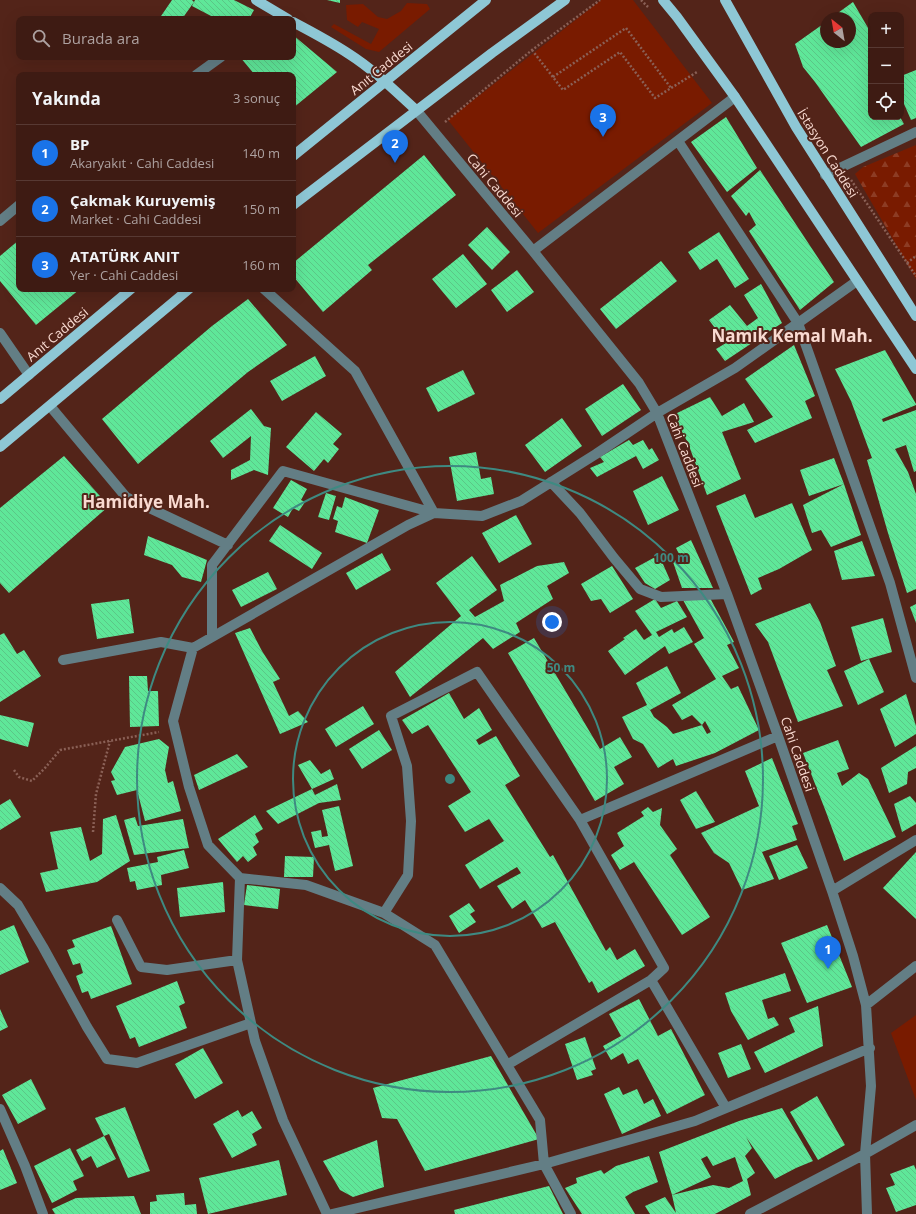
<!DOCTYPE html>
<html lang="tr">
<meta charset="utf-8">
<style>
:root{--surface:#3e1b13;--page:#492821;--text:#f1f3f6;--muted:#ada1a0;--line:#573933;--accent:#1a73e8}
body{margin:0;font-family:"Open Sans",sans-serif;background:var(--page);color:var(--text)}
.controls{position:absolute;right:12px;top:12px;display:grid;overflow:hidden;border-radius:8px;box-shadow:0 4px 16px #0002}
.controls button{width:36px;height:36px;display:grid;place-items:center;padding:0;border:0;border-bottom:1px solid var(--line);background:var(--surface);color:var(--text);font:20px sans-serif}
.compass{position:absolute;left:820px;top:12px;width:36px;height:36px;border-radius:50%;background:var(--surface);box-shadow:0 4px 16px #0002;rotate:329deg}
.you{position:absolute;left:552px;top:622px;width:14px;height:14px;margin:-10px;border:3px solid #fff;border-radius:50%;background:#1a73e8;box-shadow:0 0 0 6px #1a73e833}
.badge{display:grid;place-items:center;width:26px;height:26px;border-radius:50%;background:var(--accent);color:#fff;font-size:13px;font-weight:700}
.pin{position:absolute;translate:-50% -33px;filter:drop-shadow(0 1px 2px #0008)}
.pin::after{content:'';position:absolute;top:21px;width:14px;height:12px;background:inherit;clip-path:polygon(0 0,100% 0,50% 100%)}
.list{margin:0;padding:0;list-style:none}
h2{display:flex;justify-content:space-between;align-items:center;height:52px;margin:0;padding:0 16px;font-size:17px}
h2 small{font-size:13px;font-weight:400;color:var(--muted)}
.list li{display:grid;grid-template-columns:26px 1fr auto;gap:12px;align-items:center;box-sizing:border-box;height:56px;padding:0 16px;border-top:1px solid var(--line)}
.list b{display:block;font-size:15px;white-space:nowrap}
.list p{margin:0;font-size:13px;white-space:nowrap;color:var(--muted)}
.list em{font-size:13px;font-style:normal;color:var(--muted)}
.icon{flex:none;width:22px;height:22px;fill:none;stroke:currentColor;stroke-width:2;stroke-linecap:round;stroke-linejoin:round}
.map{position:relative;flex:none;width:916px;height:1214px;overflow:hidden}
.search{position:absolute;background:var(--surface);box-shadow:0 4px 16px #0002;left:16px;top:16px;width:280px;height:44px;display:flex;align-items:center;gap:10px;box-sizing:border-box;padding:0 14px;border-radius:8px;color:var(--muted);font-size:15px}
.panel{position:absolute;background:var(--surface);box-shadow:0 4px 16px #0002;left:16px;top:72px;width:280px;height:220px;border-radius:8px}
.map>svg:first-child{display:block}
.green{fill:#791b00}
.forest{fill:url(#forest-firs)}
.building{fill:url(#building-back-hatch);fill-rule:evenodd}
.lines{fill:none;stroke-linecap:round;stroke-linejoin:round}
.path{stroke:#8a6056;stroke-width:2.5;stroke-dasharray:2 2;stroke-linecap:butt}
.minor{stroke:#637e85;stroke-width:10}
.major{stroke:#8ec7d5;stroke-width:10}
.ring{fill:none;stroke:#3e8a82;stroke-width:2}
.labels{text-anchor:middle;stroke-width:4;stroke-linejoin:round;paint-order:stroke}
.street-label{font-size:13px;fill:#f9dad1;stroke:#532419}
.district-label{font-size:17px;font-weight:bold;fill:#f9dad1;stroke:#532419}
.centre{fill:#3e8a82;stroke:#532419;stroke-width:2}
.ring-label{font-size:12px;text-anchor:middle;font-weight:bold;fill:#3e8a82;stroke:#532419;stroke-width:4;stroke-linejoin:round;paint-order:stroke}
</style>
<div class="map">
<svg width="916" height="1214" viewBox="0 0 916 1214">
<defs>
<pattern id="forest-firs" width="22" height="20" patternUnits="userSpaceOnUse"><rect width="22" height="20" fill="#791b00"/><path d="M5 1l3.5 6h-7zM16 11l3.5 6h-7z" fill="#8d3c24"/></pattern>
<pattern id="building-back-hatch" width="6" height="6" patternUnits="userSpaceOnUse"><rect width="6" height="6" fill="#5fe799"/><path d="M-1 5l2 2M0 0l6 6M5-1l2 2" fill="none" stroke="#5bc687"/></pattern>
</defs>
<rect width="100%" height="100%" fill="#532419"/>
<!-- green -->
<path class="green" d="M601,0H633L712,103L538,233L448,120Z
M407,3L427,4L430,9L379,52L366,49L331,27L334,24L371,44L379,29L362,22L358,27L347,20L346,5L363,4L378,17L387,19L401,11Z
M916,1015V1100L891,1033Z"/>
<!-- forest -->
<path class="forest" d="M916,145V279L855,174L863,167Z"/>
<!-- building -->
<path class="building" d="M172,0H192L194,2L195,0H234L254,10L249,19H211L213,17L192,6L194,2L182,19H159Z
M327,0H340V3Z
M853,2L871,33V37L869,39L871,41V117H900L904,124L861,147L815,82L803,67L795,44L826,22V42H850V18H831Z
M293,35L337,72L293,108V75H255L240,57H293Z
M916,70V118L911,120L901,97V76Z
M726,117L757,168L727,192L691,142Z
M424,155L456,195L368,265L372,270L323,312L293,276V263Z
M760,170L834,282L800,310L749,231L756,225L749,212L746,216L731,196Z
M487,227L510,252L492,270L468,245Z
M719,232L749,279L735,288L717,259L700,270L688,252Z
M19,240V289H80L36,325L0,281V256Z
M463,254L487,284L456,308L432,279Z
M661,261L677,281L616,329L600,309Z
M517,270L534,292L507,312L491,290Z
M761,284L782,323L725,361L716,349L726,343L709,320L730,305L747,326L758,318L744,295Z
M248,299L287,345L248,372L138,464L102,419L212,326Z
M794,345L815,396L805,401L812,418L755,443L747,430L773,417L745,379Z
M885,350L916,404V405L882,419L883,422L916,410V471L914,472L906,445L895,449L908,472L916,494V589L907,593L888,533L867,460L872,458L851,401L835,369Z
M315,356L326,376L282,401L270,381Z
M463,370L475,394L438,412L426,388Z
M623,384L641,410L602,436L585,409Z
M710,397L722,416L744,403L754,422L722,432L741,479L707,495L688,443L673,415Z
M251,409L264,426L271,428L268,475L254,470L231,480V470L250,460L251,436L223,458L210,441Z
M316,412L342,434L333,444L339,449L328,463L324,459L314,471L286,447Z
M562,418L582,446L545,472L525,445Z
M629,440L633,445L643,440L649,450L652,448L659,460L643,469L636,456L597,477L590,468L604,462L600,457Z
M476,452L481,479L491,477L494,494L457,501L449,457Z
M64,456L109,506L9,593L0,583V508Z
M834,458L844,484L809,496L800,470Z
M662,476L679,510L648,525L633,491Z
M291,480L307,489L301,500L305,502L299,511L293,508L288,517L273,508Z
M844,484L861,535L831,547L821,530L812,533L803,505Z
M326,493L336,496L329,520L318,517Z
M745,494L755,518L792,503L812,550L779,569L758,578L762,589L751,595L716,506Z
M345,497L379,510L367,543L335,532L338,521L333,519L337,506L342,508Z
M516,515L532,544L499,563L482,533Z
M280,525L322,553L312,569L269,541Z
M148,536L207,560L201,582L182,577L172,565L144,555Z
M691,540L713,588H682L673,562L681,558L676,548Z
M862,541L875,576L842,580L834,551Z
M382,553L391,570L356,590L346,573Z
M659,555L670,580L655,589L645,583L635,568Z
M472,556L497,590L469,610L475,617L504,601L500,585L537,566L564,562L569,573L547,586L553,599L516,623L520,632L493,649L483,638L410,697L395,672L461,616L436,583Z
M612,566L633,599L610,613L601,599L591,601L581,584Z
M268,572L277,589L241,607L232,590Z
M710,598L734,642L727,645L739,668L722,676L731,689L738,686L759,730L715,753L676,766L673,759L658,768L643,744L633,739L622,717L647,705L636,683L667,666L681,693L650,710L654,717L667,727L673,734L702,725L707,734L711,732L705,721L702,725L692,715L682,720L672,705L716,679L694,644L704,638L683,600Z
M129,599L134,633L97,639L91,604Z
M655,599L661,608L677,601L687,617L656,632L659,637L672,629L674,633L684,627L693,642L669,654L665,646L625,675L608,651L625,639L623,638L636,629L644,640L652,635L635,611Z
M810,603L820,622L836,666L827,670L843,706L798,722L768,642L755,624Z
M916,604V623L910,607Z
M883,618L892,652L861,661L851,627Z
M250,628L262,651L280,679L273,682L289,716L298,711L308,722L280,734L235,633Z
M4,633L17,654L24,650L41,676L0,702V635Z
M534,638L600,749L620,737L632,757L614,767L624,784L595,801L508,653Z
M869,659L884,692L858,705L844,671Z
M129,676H147L148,691H158L159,726L130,727Z
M449,693L464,719L479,708L492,730L476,740L479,745L496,736L520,776L505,785L550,857L553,855L606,951L610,947L617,960L635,949L645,966L598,993L592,981L589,983L555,922L542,928L525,900L512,909L497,886L521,873L517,867L480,889L465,865L504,841L489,819L465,832L448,806L471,792L428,725L412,734L402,720Z
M906,694L916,726V734L895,747L880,709Z
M363,706L374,724L336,747L325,729Z
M0,715L34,723L28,747L0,739Z
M379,730L392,750L362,769L349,749Z
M159,739L169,747L165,770L168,783L173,781L181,811L145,821L137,790L117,795L111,781L115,780L111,772L125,747Z
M838,740L849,769L837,773L842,786L859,773L868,779L896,837L844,861L826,812L803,753Z
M916,746V768L908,772L907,784L889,793L881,768Z
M237,754L248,767L199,790L194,775Z
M772,758L798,824L792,826L797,840L762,852L774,879L742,890L729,863L714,853L701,833L759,806L745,771Z
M310,760L321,774L330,769L334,779L312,789L298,765Z
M337,784L341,800L319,803L278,824L266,811L312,789L315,795Z
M696,791L715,822L696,829L680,800Z
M910,796L916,803V824L902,832L894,804Z
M10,799L21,817L0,830V805Z
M339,806L353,866L335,871L329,845L315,848L311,832L321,830L322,837L328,836L322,810Z
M648,807L653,812L662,808L660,825L677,849L670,855L710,917L682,935L634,862L620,870L611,855L624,846L617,833L644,816L641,812Z
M116,815L130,861L97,882L46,892L40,873L58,869L50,832L81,827L90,861L102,854L103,819Z
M255,815L263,829L255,834L259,842L253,847L257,855L248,862L243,856L237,862L218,839Z
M135,817L138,826L183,819L189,848L134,855L124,820Z
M797,845L808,868L779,880L769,856Z
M184,850L189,868L161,875L162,885L137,890L135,881L130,882L127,868L158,862L157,857Z
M916,852V919L883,888Z
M285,856L314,857L313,877H284Z
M223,882L225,912L180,917L177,888Z
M247,885L280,889L278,909L244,905Z
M469,903L475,911L470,914L476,922L459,933L449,916Z
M14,925L29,962L0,975V931Z
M827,925L852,987L807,1003L781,943Z
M111,926L132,984L91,999L88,991L82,993L76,976L83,973L80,963L73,965L67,950L75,947L72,940Z
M785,973L791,991L762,1000L768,1019L774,1017L779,1025L748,1040L731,1011L725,993Z
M177,981L185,1003L179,1006L187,1028L139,1047L135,1037L130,1039L116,1006Z
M639,999L658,1036L671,1029L705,1095L667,1114L638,1059L628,1064L623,1053L611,1060L603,1046L621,1036L609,1014Z
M818,1006L823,1046L765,1073L754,1052L795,1032L789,1018Z
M0,1009L8,1027L0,1031Z
M585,1037L596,1069L591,1071L593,1075L577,1080L565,1044Z
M741,1044L751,1069L728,1078L718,1053Z
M203,1048L223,1083L195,1099L175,1064Z
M491,1056L539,1139L425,1171L397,1119L382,1118L373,1088Z
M31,1079L46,1109L18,1124L2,1095Z
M619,1087L623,1095L637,1089L644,1104L653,1099L661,1116L622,1134L604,1094Z
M817,1096L845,1145L818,1160L790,1112Z
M125,1107L150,1171L128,1178L109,1134L104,1136L95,1118Z
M782,1108L813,1161L796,1168L775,1179L746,1137L752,1148L745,1156L755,1173L747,1179L751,1195L715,1214H650L645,1206L665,1197L676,1213L672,1195L659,1152L739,1121ZM707,1156L713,1166L735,1157L743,1181L729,1188L713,1185L672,1195L711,1177L701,1159Z
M238,1110L242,1117L252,1111L262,1128L252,1134L257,1145L232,1158L213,1124Z
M104,1136L116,1159L97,1168L91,1156L82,1161L76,1150Z
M377,1140L384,1187L353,1197L340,1190L323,1161Z
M70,1148L84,1176L73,1181L77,1190L52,1203L34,1166Z
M3,1149L17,1183L0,1190V1151Z
M649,1156L658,1182L633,1192L625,1197L635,1214H582L565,1188L577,1183L576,1178L601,1170L604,1174L616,1166Z
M279,1160L287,1195L208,1214L199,1178Z
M914,1165L916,1170V1205L896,1212L886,1188L895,1185L890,1174Z
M549,1186L563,1214H455L454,1210Z
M184,1193L185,1205L196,1204L197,1214H150V1202L157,1201L156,1195Z
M134,1196L141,1214H55L52,1209L76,1198Z"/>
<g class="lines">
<!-- path -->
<path class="path" d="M641,0L648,7
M532,50L563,90L620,52L655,98L697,72L698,73
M553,77L626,28L671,88
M445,122L532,50L600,0
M851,180L916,276
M907,263L916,256
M14,770L19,777L32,781L45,768L60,750L159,732
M93,832L96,794L110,741"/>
<!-- minor -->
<path class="minor" d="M196,75L221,57
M416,110L533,251L639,383L657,413L727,594L778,736L832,891L853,956L866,1005L871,1086L865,1154L867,1214
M678,141L798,323L890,583L916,678
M825,175L916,132
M0,221L19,205
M533,251L735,97
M264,289L355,371L434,513
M0,333L29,375
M50,406L126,497L228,545
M551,482L580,513L614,558L640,589L661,597L727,594
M212,637V565L283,471L434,513
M63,660L161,642L193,648
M580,820L778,736
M240,878L306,885L384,913L435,945L507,1065L651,980
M0,888L18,905L43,947L87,1027L107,1059L137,1063L251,1023
M832,891L916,840
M384,913L408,875L411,821L407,766L391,716L477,672L580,820L664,968L651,980L726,1108
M117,920L141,967L167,970L237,960
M866,1005L916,966
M507,1065L540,1120L544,1164L571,1214
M0,1109L25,1166L43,1214
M327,1214L283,1120L255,1041L237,960L240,878L208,845L189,787L173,721L193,648L408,525L434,513L482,516L521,501L596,454L657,413L735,368L857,281
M332,1214L544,1164L695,1121L870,1048
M750,1214L865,1154L916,1125"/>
<!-- major -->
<path class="major" d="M256,0L288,19
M663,0L677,17L735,97L916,369
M725,0L796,127L916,316
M293,22C312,32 331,42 349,54C374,70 394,90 416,110
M293,156L486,0
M293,205L492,53L565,0
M0,399L131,289
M0,447L189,289"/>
</g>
<!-- distance rings -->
<g class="ring">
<circle cx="450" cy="779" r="157"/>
<circle cx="450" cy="779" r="313"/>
</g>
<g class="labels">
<!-- street labels -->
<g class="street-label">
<text transform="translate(381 68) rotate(-39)" y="5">Anıt Caddesi</text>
<text transform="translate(828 153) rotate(58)" y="5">İstasyon Caddesi</text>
<text transform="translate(495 185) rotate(50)" y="5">Cahi Caddesi</text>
<text transform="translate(57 334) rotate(-40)" y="5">Anıt Caddesi</text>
<text transform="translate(685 450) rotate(69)" y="5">Cahi Caddesi</text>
<text transform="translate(798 754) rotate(71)" y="5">Cahi Caddesi</text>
</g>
<!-- district labels -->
<g class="district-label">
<text x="792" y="342">Namık Kemal Mah.</text>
<text x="146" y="508">Hamidiye Mah.</text>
</g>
</g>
<circle cx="450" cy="779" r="6" class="centre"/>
<g class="ring-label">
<text x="671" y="562">100 m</text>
<text x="561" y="672">50 m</text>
</g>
</svg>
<div class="controls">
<button>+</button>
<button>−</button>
<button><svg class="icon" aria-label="locate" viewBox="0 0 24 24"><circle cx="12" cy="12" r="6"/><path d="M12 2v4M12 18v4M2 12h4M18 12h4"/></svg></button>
</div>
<svg class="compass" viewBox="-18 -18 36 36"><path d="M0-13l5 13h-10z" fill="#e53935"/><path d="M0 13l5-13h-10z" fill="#ada1a0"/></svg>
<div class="you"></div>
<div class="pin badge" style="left:828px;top:969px">1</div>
<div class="pin badge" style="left:395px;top:163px">2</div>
<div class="pin badge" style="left:603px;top:137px">3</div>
<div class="search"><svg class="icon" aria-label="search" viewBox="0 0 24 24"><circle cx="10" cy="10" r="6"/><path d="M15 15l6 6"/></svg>Burada ara</div>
<section class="panel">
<h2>Yakında<small>3 sonuç</small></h2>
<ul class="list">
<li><span class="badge">1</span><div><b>BP</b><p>Akaryakıt · Cahi Caddesi</p></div><em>140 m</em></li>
<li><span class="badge">2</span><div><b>Çakmak Kuruyemiş</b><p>Market · Cahi Caddesi</p></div><em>150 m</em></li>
<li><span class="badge">3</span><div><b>ATATÜRK ANIT</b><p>Yer · Cahi Caddesi</p></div><em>160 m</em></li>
</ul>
</section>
</div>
